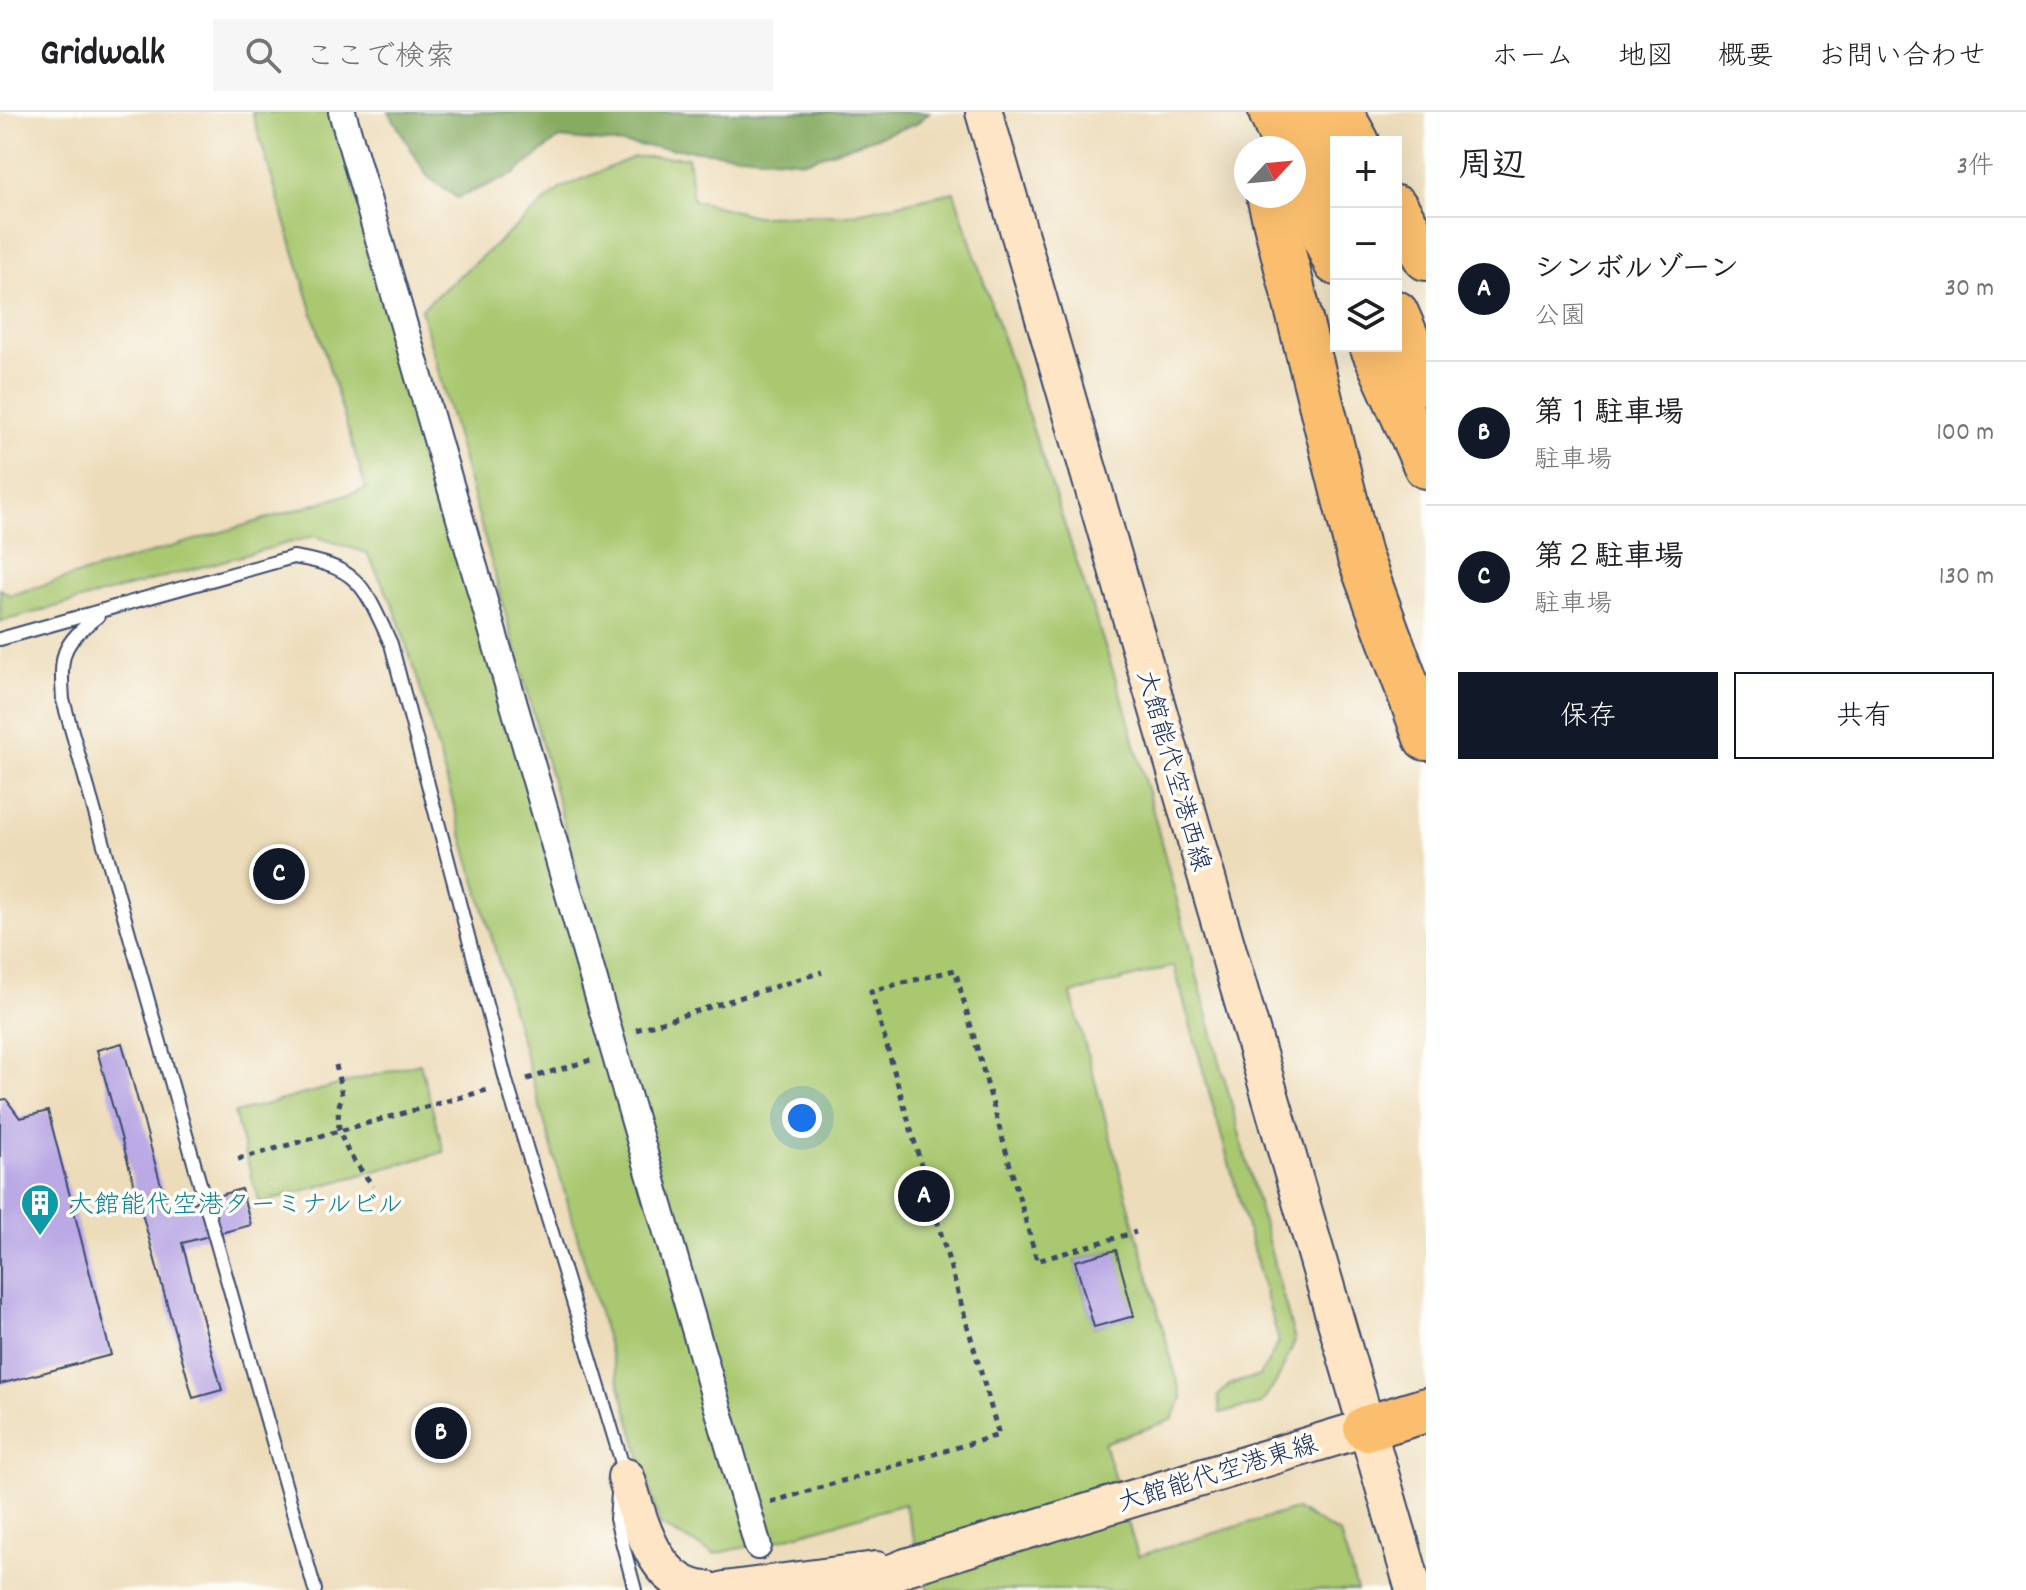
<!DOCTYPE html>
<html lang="ja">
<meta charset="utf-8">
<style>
:root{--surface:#fff;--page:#f6f6f6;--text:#202124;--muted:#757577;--line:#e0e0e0;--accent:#111827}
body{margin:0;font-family:Dekko,"Klee One",sans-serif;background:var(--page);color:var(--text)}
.controls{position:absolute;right:24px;top:24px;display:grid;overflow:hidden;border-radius:0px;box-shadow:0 8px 32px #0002}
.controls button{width:72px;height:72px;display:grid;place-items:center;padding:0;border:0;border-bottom:2px solid var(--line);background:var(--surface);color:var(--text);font:40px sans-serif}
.compass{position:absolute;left:1234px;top:24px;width:72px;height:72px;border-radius:50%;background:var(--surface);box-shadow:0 8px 32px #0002;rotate:64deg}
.you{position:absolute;left:802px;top:1006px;width:28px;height:28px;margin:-20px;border:6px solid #fff;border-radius:50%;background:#1a73e8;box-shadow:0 0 0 12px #1a73e833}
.badge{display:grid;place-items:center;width:52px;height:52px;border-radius:50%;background:var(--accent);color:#fff;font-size:26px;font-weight:700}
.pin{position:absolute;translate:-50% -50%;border:4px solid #fff;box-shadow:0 2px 8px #0006}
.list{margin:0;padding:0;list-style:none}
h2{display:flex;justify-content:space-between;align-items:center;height:104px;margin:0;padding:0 32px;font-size:34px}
h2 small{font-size:26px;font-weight:400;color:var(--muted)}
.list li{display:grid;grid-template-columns:52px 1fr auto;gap:24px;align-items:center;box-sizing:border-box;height:144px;padding:0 32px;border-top:2px solid var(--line)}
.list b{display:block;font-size:30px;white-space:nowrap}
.list p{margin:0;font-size:26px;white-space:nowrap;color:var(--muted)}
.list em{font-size:26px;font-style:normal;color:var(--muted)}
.actions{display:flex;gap:16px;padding:24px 32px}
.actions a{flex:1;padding:18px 0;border:2px solid var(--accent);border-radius:0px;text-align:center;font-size:28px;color:var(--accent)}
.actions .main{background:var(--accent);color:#fff}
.icon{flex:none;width:44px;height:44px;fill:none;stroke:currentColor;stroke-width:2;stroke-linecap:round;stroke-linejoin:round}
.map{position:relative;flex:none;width:1426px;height:1478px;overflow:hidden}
header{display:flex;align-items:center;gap:48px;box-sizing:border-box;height:112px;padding:0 40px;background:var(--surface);border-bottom:2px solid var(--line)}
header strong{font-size:38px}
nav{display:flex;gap:44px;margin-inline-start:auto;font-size:28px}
.search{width:560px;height:72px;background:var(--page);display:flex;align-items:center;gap:20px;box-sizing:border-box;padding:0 28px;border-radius:0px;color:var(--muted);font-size:30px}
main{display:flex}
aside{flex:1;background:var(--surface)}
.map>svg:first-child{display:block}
.green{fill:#a9c870;stroke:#627c67;stroke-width:2;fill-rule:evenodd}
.forest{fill:#86ac62;stroke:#506e60;stroke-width:2}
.building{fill:#baa9e5}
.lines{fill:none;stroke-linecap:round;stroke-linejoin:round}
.service-casing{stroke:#3a496c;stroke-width:16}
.minor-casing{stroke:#3a496c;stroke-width:30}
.secondary-casing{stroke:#3a496c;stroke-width:40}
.trunk-casing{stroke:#3a496c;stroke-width:48}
.motorway-casing{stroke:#3a496c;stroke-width:48}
.path{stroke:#3a496c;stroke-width:5;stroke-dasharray:6 6;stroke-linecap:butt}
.service{stroke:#fff;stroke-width:12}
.minor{stroke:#fff;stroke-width:26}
.secondary{stroke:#fde5c5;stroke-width:36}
.trunk{stroke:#fabe6e;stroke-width:44}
.motorway{stroke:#fabe6e;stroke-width:44}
.labels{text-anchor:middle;stroke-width:7;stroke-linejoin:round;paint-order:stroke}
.street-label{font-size:26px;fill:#1b2f5e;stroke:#fdfcf7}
.culture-label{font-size:26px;fill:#0d838f;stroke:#fdfcf7;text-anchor:start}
</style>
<header>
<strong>Gridwalk</strong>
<div class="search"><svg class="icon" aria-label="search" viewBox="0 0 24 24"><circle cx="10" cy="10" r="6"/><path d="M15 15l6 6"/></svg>ここで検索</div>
<nav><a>ホーム</a><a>地図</a><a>概要</a><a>お問い合わせ</a></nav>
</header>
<main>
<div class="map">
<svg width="1426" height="1478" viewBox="0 0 1426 1478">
<rect width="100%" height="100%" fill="#fdfcf7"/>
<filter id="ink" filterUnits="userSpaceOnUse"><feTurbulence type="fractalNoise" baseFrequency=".0125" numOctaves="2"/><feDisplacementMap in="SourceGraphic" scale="16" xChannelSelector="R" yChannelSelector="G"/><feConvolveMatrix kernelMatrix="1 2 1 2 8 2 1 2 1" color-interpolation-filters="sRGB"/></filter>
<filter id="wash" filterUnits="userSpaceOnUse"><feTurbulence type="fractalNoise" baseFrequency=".006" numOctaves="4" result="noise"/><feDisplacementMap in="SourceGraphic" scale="32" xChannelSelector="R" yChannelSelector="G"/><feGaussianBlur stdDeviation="1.8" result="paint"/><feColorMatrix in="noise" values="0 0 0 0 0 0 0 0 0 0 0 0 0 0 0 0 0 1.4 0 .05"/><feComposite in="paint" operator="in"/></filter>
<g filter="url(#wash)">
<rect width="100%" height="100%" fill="#eddcb9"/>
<!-- green -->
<path class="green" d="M252,0H332L568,808L589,802L421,197L561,76L634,45H688L693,88L755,104L848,103L954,80L1125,595L1295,1229L1277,1269L1261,1292L1220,1301L1218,1284L1230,1272L1260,1264L1279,1230L1174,854L1071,882L1182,1286L1172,1308L1104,1331L1138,1444L1295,1397L1340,1422L1357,1478H929L904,1392L778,1428L714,1442L660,1413L419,572L394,495L367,441L314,424L0,510V477L10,483L366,377ZM1115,1138L1133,1204L1094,1215L1075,1149Z
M420,951L444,1040L259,1091L234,1001Z"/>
<!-- forest -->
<path class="forest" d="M389,0H929L916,12L805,49L559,26L513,63L457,86L427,64Z"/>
<g id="blocks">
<!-- building -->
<path class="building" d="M122,931L168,1098L241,1077L251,1113L182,1131L222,1278L193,1286L97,938Z
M6,987L20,1006L48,999L111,1243L0,1272V988Z
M1116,1138L1134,1204L1094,1215L1075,1149Z"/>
</g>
</g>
<g filter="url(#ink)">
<use href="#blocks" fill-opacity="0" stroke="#3a496c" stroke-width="2"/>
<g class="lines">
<!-- service casing -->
<g class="service-casing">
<path id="service" d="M98,504C61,533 60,541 63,588L315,1478
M0,527L293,445C360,455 364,474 391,532L507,972L625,1361
M618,1382L616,1407L635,1478"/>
</g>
<!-- minor casing -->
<g class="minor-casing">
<path id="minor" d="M342,0L758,1434"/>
</g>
<!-- secondary casing -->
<g class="secondary-casing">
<path id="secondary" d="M984,0L1414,1478
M626,1365C639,1406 653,1475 707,1478
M724,1478L876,1458
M848,1478L906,1455L1366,1316"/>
</g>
<!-- trunk casing -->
<g class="trunk-casing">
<path id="trunk" d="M1366,1316L1426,1298"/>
</g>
<!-- motorway casing -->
<g class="motorway-casing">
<path id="motorway" d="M1271,0L1286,36
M1309,0L1336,65
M1340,0L1357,30
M1294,55L1336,151
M1269,84L1359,443L1426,626
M1396,96L1426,146
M1396,201L1426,270
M1372,234L1426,354"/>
</g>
<!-- path -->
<path class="path" d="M636,918L822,860
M336,953L342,983L338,997L339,1019L349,1042L373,1074
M527,967L591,948
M238,1047L487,978
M771,1390L999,1323L871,879L955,858L1037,1149L1136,1120"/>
<!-- service -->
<use href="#service" class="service"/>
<!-- minor -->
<use href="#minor" class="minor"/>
<!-- secondary -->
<use href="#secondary" class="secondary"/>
<!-- trunk -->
<use href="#trunk" class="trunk"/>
<!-- motorway -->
<use href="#motorway" class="motorway"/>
</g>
</g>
<!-- icons -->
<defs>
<g id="building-pin" transform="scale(2)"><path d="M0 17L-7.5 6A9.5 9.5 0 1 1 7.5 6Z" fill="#0f9aa8" stroke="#fdfcf7"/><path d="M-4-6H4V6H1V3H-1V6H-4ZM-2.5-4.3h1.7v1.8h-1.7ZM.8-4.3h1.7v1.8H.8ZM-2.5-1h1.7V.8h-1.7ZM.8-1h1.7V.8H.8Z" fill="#fff"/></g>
</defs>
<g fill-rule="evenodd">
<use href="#building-pin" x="40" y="1091"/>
</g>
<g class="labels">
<!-- street labels -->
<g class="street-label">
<text transform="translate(1175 658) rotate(74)" y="9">大館能代空港西線</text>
<text transform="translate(1217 1360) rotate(-17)" y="9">大館能代空港東線</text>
</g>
<!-- culture labels -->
<g class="culture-label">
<text x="68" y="1100">大館能代空港ターミナルビル</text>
</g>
</g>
</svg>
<div class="controls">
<button>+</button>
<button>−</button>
<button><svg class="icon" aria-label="layers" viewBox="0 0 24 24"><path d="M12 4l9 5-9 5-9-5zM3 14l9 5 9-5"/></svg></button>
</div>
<svg class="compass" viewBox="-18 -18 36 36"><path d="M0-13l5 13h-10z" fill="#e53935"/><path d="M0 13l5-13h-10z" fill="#757577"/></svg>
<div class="you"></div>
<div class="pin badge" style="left:924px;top:1084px">A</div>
<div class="pin badge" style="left:441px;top:1321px">B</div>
<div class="pin badge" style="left:279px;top:762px">C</div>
</div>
<aside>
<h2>周辺<small>3件</small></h2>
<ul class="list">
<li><span class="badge">A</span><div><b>シンボルゾーン</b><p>公園</p></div><em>30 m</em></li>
<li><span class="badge">B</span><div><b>第１駐車場</b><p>駐車場</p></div><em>100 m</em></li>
<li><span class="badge">C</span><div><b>第２駐車場</b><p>駐車場</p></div><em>130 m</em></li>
</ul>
<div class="actions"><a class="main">保存</a><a>共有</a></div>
</aside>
</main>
